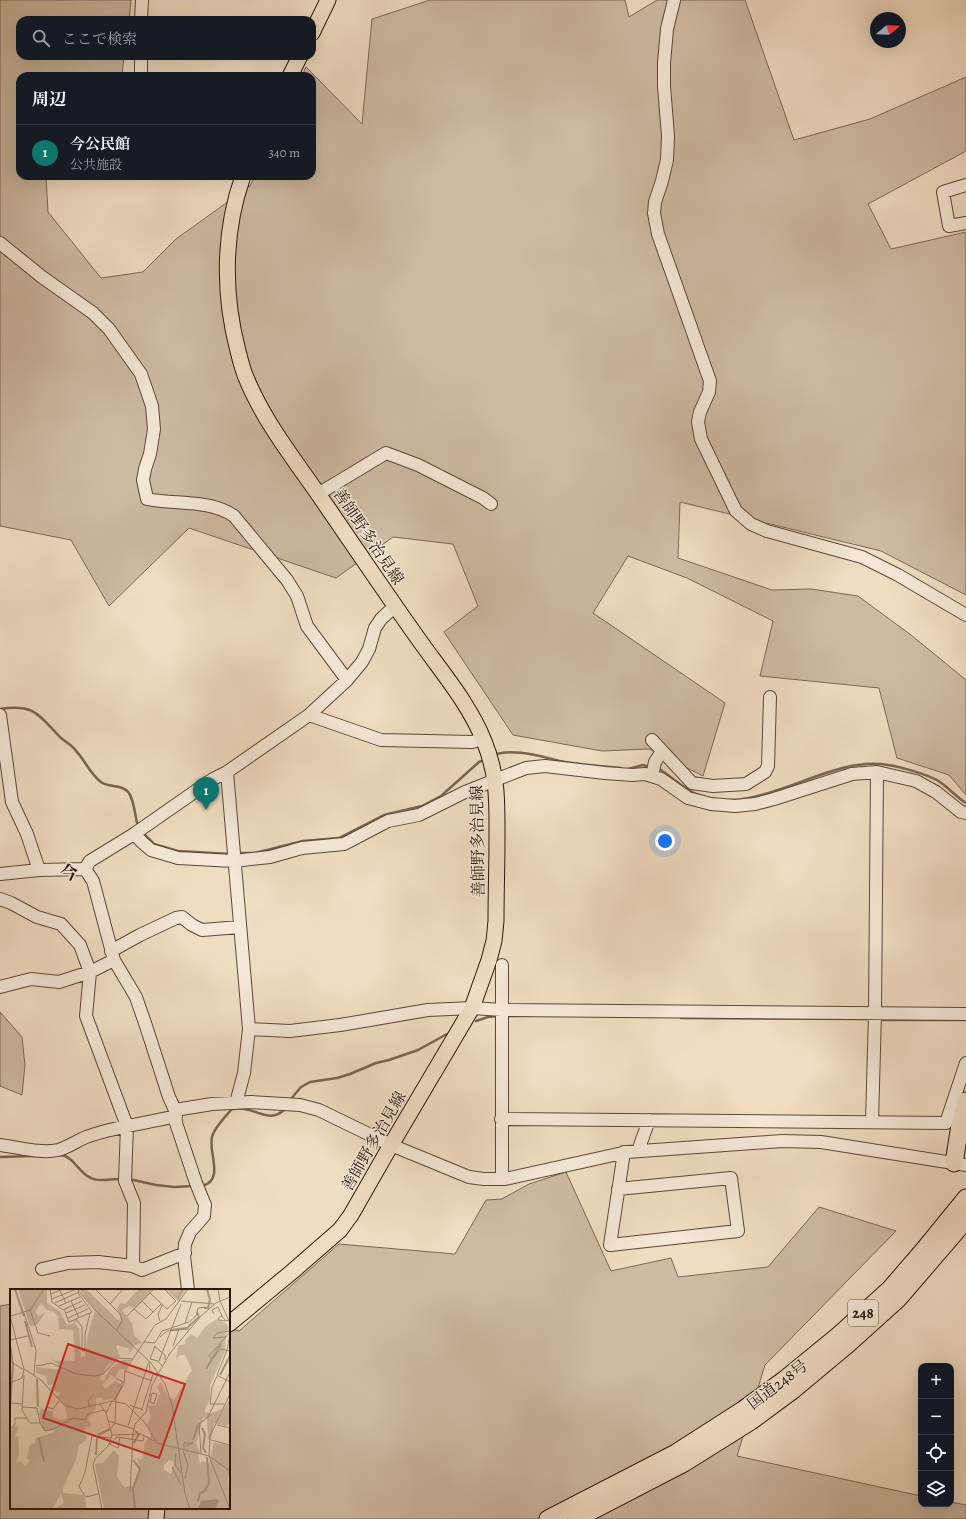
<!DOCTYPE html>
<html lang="ja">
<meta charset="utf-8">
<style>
:root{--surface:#171b24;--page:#20242c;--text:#f1f3f6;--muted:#9ea1a6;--line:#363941;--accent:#0f766e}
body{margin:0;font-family:Alegreya,"Noto Serif JP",serif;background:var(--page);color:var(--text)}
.controls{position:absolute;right:12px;bottom:12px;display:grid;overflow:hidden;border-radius:8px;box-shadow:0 4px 16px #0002}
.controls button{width:36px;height:36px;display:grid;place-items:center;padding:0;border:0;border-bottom:1px solid var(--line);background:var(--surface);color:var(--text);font:20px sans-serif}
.compass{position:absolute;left:870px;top:12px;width:36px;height:36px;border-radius:50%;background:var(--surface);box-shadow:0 4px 16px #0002;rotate:71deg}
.you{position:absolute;left:665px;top:841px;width:14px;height:14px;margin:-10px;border:3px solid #fff;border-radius:50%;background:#1a73e8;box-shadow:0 0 0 6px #1a73e833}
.badge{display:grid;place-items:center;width:26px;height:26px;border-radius:50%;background:var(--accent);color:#fff;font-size:13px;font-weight:700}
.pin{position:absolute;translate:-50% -33px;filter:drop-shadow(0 1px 2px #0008)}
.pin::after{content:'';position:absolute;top:21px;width:14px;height:12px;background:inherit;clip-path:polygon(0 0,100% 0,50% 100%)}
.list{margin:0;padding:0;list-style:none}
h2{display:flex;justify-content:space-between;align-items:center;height:52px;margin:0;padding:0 16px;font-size:17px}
h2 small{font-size:13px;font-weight:400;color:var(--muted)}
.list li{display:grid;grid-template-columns:26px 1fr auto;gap:12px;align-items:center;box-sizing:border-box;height:56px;padding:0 16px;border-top:1px solid var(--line)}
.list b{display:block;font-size:15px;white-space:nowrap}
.list p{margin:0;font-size:13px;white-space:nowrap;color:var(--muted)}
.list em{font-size:13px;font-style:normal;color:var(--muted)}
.icon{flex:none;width:22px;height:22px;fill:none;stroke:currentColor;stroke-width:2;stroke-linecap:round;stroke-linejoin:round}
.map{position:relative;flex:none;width:966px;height:1519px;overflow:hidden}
.search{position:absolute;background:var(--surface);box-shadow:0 4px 16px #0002;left:16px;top:16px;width:300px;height:44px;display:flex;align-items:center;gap:10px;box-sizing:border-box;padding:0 14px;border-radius:12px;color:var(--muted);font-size:15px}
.panel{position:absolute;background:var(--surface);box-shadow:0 4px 16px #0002;left:16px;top:72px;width:300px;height:108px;border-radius:12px}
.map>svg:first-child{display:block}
.green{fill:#cebaa2;stroke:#7c6857}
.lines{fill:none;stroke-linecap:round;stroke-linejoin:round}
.stream{stroke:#796453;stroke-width:2.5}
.minor-casing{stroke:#5c4739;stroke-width:14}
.major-casing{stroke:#2a150c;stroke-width:17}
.highway-casing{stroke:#2a150c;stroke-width:19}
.minor{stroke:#f5e8d7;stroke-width:12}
.major{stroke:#f0dcc1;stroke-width:15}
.highway{stroke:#f0dcc1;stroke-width:17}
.labels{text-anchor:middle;stroke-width:3;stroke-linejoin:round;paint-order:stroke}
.shield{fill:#f5e8d7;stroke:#675449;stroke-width:1}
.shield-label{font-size:15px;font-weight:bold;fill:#2a150c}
.street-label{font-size:16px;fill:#2a150c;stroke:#f5e8d7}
.quarter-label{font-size:18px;font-weight:bold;fill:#2a150c;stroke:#f5e8d7}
.inset-river{fill:none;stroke:#ad9883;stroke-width:2}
.inset-road{fill:none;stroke:#a18c79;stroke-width:1}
.view{fill:#d62828;fill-opacity:0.15;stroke:#d62828;stroke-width:2}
.inset-edge{fill:none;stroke:#2a150c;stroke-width:2}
</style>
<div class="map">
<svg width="966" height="1519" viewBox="0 0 966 1519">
<rect width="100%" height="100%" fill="#f0dcc1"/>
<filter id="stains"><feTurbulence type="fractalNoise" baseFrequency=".005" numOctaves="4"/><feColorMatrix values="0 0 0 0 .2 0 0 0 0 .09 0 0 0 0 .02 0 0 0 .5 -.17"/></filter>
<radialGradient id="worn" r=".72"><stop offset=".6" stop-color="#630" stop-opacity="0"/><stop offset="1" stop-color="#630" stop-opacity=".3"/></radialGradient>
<!-- green -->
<path class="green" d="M0,0H131L129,20H20V56H124L122,76H20V176H46L48,212L101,278L143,272L176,239L250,186L255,176H312V76H302L306,67L362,124L372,19L430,0H625L629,17L657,0H745L794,140L870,119L966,77V151L868,204L891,249L966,232V595L881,551L680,502L678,558L772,590L811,589L858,596L911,635L966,680V795L949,775L897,758L879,688L760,676L773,621L687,578L628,556L593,613L725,703L703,776L649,749L602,751L513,735L444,632L478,606L453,544L393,537L336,578L189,528L109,606L71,540L0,526Z
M0,1012L22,1037L25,1065L22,1095L0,1086Z
M566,1172L611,1271L671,1258L678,1277L768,1267L819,1207L896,1231L765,1365L737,1456L921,1496V1504H951V1502L966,1505V1519H0V1306L11,1304V1508H229V1328L239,1331L339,1244L455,1254L486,1200L502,1199L529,1184Z"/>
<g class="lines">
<!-- stream -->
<path class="stream" d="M0,709C34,704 38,714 60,737C65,742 72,745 76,751C85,760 90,774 101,782C109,788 123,784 129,793C134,801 135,814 137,823L139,827
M494,755C513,747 545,758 565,762C584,765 603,766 621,768
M628,769L643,765L650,767
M657,769L661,770C671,777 685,789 696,794C759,820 825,754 888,765C901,767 930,775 940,782C949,788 956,797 966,803
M143,833L154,844L178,851L230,854
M237,853H255L303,841L339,838L384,815L422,806L441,796L479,762L484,760
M681,1018L870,1019
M877,1020H966
M476,1021L488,1017L498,1016
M291,1099L301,1087L310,1082L337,1078L350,1074L376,1063L389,1060L418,1050L447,1034
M59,1155C74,1155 78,1173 91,1178C100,1183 112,1178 122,1179
M0,1157L34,1156
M129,1179L156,1185L174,1187L193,1186
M202,1186C225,1180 208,1153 212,1137C214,1128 225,1117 232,1109C236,1109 240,1108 244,1109C260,1111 271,1123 285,1109"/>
<!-- minor casing -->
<g class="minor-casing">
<path id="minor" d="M674,0L667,29L664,63V86L668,136L667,160L662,181L655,202L654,213L658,234L710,381L709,392L700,412L698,422L701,439L731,501L736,511L751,524L767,531L862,557L898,575L966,615
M141,20L142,0
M141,56V76
M966,185L943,192L949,226L966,223
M0,243L42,277L93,313L109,329L141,374L152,406L154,429L150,454L145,469L143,480L147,499C175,505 209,499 234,516L287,580L297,596L307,626L347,680
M318,494L386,453L418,465L483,498L491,504
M0,715L12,802L27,834L39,870
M309,715L381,740L472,742L483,739
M652,740L692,783L713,786L746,784L765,772L768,766L770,697
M227,772L249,1029L244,1073L236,1103
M652,776L655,762L662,751
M134,834L143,843L151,850L178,858L234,861L270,857L302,848L344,844L388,821L419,815L465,792L526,768L545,766L605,773L632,775L645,774L661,779L688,798L711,804L735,806L755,804L774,799L852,774L877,772L916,781L936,792L961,812L966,813
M85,869L93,881L114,960L136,997L146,1026L169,1097L175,1110L176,1123L196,1183L205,1205L204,1216L190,1232L185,1244L184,1256L188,1290
M85,869L90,861L134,834L213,779L227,772L309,715L347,680L362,662L369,649L375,628L381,619L395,606
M0,874L39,870L85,869
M0,899L11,903L37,917L61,924L80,945L90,972L86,1016L127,1126L125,1181L134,1203L133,1266L142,1270L185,1253
M111,951L140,935L176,918L182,917L192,925L202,930L240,927
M0,987L31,979L59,982L90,972L114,960
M249,1029L290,1031L340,1025L428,1010L472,1008L502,1010L966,1014
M175,1110L212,1104L251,1102L300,1105L319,1110L391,1145L469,1177L484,1179H505L627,1152L782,1141L821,1142L966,1165
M501,1119L946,1123L966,1063
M872,1122L875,1013L877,772
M0,1145C18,1147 40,1154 58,1150C70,1147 80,1138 92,1135C119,1126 148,1123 176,1116
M640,1150L639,1148L649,1120
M502,1179V965
M618,1189L731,1178L738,1231L610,1245L624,1152
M42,1269L68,1263L98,1262L133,1266"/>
</g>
<!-- major casing -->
<g class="major-casing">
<path id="major" d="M312,33L328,0
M290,76L300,56
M229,1324L293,1271L340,1230L351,1215L391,1145L472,1008L489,960L494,941L496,921C496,893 497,865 497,838C497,802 498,775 484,741C469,703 440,670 417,637C385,592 354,546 323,501C295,460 263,421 245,375C242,367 240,359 238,351C223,294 223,232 243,176
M156,1519L157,1508"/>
</g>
<!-- highway casing -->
<g class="highway-casing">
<path id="highway" d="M954,1163L960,1125L966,1101
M548,1519L676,1453L743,1410L784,1380L839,1335L890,1289L922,1252L966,1198
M576,1519L684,1463L751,1421L793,1390L847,1345L898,1299L966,1220"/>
</g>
<!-- minor -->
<use href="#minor" class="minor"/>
<!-- major -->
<use href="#major" class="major"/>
<!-- highway -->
<use href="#highway" class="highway"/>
</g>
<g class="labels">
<!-- shield labels -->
<rect class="shield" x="848" y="1300" width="30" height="26" rx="3"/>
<g class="shield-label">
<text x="863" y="1318">248</text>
</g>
<!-- street labels -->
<g class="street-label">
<text transform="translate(369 536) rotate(56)" y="6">善師野多治見線</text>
<text transform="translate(477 841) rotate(-91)" y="6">善師野多治見線</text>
<text transform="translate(373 1141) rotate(-60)" y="6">善師野多治見線</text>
<text transform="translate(777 1384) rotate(-37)" y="6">国道248号</text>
</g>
<!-- quarter labels -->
<g class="quarter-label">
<text x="69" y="879">今</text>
</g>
</g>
<!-- overview -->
<g transform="translate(10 1289)">
<rect width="220" height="220" fill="#f0dcc1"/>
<path d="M8,0H37V14L50,23L57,36L64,34L63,32L66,30L67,33L64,34L69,39L71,68L75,67L78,45L85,22L69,0H76L108,31L112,32L107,20L110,14L115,15L129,0H144L124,19L119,17L112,21L122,34L124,46L132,54L125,56L118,66L120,60L107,56L106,58L110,68L98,76L89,90L94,92L101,79L113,71H121L115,80H109L105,89L101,86L92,96L95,100L106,92L111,96L103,109L93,112L92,109H86V119L78,129L82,137L76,138L72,144L77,147L75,152L69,156L66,171L53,199V204L74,206L77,220H43L54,214L51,205L42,220H0V144L4,137L9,138L5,147L8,148L9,165L6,174L11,172L15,178L20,171L17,170L19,158L22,154L25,155L26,149L45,143L44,141L35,142L32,137L29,125L31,119L43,123V128L50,131L57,129V126L54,115L46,108L51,105L44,101V96H38L36,87L26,84V78L50,81L49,76L39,69L45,72H64L65,66L63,41L49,40L48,27L43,22L37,21L31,14L25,23L29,27L36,23L27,36L20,37ZM155,0H177L168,12ZM207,30L217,35L219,41L216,45L215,62L200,96V110L194,123L202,124L214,119L220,110V134L216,137L204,134L201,152L198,150L197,130L193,129L186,154L190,163L188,165L190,176L192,172L199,175L204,154L220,156V185L218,189L220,220H94L85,175L93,174L104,161L109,167L107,188L114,198L124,197L130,180L127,169L132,170L135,154L141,146L137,136L141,128L138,117L146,116L150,104L147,98L151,93L158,107L164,111L182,81L175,66H170L166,70L168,57L175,55V51L181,45L187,49L196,37ZM159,171L164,173L161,185L154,181V176Z" fill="#cebaa2" fill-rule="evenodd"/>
<path d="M207,210L209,213L205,220H188L191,212Z" fill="#ad9883"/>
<path class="inset-river" d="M5,0L14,27M194,19H198L200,11L197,0M15,32L22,58M160,41L177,39L189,28L187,23M0,56L3,75L0,120M196,80L211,55M210,86L220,67M27,90L28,118M104,111L112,97M192,139L195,145L193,159L196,164M88,146L100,140M29,149L34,173M183,151L188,136M124,154L129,145L125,142M86,166L87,149M123,171L130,180L123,199L125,220M188,212L190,204L195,202L199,194L197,168"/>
<path class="inset-road" d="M40,0L42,13L53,21L72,12M67,0L85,21L141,74L155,95L162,116L175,205L180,220M85,0L110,25L112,32L107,41M208,0L210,12L220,34M50,2L56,14M140,4L157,20L166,12L154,0M41,5L53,0M42,10L64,1M61,12L69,29M132,12L143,23M170,12L168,8L173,0M171,12L204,15M45,14L69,3M100,15L113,0M49,17L70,8M54,20L59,33L82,23L68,4M124,20L136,30L151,15M0,21L1,27L20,21L34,0M20,21L28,44L40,47M14,24L26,61L24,86M56,24L75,16M204,25L202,21L208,18L212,27M0,27L14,80L31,91L54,116L68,120L102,112L116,115L135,134L147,154L199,167L220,182M117,27L144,0M58,29L78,20M66,30L72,38V62H75V45L80,24M215,31L212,27L208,29L209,31L216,32L219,31M150,32L148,26L152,16M175,34L182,13M220,45L217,61L207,86L220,93M150,48L157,42L179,40M203,49L207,44L220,42M203,49L216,48M0,51L18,47M134,53L145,54L152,42L179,33L186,27L188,19L196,18M144,57L155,66V71M163,57L169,40M140,70L145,57M140,70L148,72L152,77M202,70L199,67L220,43M202,70L211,60L220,62M0,72L14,81L12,89L0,94M149,72L171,15M139,73L140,82L147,87M26,77L41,74L66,85L85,87L93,85L108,69L122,70M115,82L142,92M14,86L12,121L20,134H30M207,87L202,98L200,115H214M106,89L113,93L107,99M138,112L144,115L147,105L142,104L140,113M0,114L12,115M90,115L96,124L102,146L98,157L85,170L83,176L92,220M120,116L133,121M79,117L78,112L84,105M12,118L27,119L30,134L35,142L44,140L63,129L75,131L78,125L94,121M36,118L43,120L49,112M132,120L143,85M96,124L102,112M98,132L124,140M207,136L220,139M118,137L138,75M0,141L5,135V129H17M100,141L105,134L106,109L114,94L115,82L145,36L156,30L178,0M123,145L125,135L136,123L142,96L160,64L191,27L206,14L220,8M102,146L131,145L144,152M201,151L220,156M99,155L108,159L110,148M100,155L107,148L133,152L134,148M174,161V154H183L176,157M173,162L178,176L175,190M166,164L165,176L171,184M191,165L189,135L198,128L220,83M162,178L171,196M120,203L123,145M88,205L76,208L69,198L75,183L82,147L100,149M220,220L199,167L200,147L220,105"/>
<path class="view" d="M58,55L175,95L149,169L33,129Z"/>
<rect width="220" height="220" class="inset-edge"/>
</g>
<rect width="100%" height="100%" filter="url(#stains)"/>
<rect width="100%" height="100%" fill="url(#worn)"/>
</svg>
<div class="controls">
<button>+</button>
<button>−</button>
<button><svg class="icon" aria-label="locate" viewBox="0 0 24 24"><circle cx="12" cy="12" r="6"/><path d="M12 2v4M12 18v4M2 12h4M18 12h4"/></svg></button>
<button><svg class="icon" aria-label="layers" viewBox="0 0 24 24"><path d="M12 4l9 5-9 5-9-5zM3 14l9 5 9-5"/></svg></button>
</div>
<svg class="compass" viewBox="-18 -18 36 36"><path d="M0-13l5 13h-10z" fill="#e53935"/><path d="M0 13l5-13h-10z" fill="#9ea1a6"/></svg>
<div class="you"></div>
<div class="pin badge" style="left:206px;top:810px">1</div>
<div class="search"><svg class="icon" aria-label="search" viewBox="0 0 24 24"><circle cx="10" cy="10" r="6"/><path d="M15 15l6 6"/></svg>ここで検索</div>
<section class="panel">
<h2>周辺<small></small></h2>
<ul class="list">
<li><span class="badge">1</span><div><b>今公民館</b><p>公共施設</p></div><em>340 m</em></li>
</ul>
</section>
</div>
